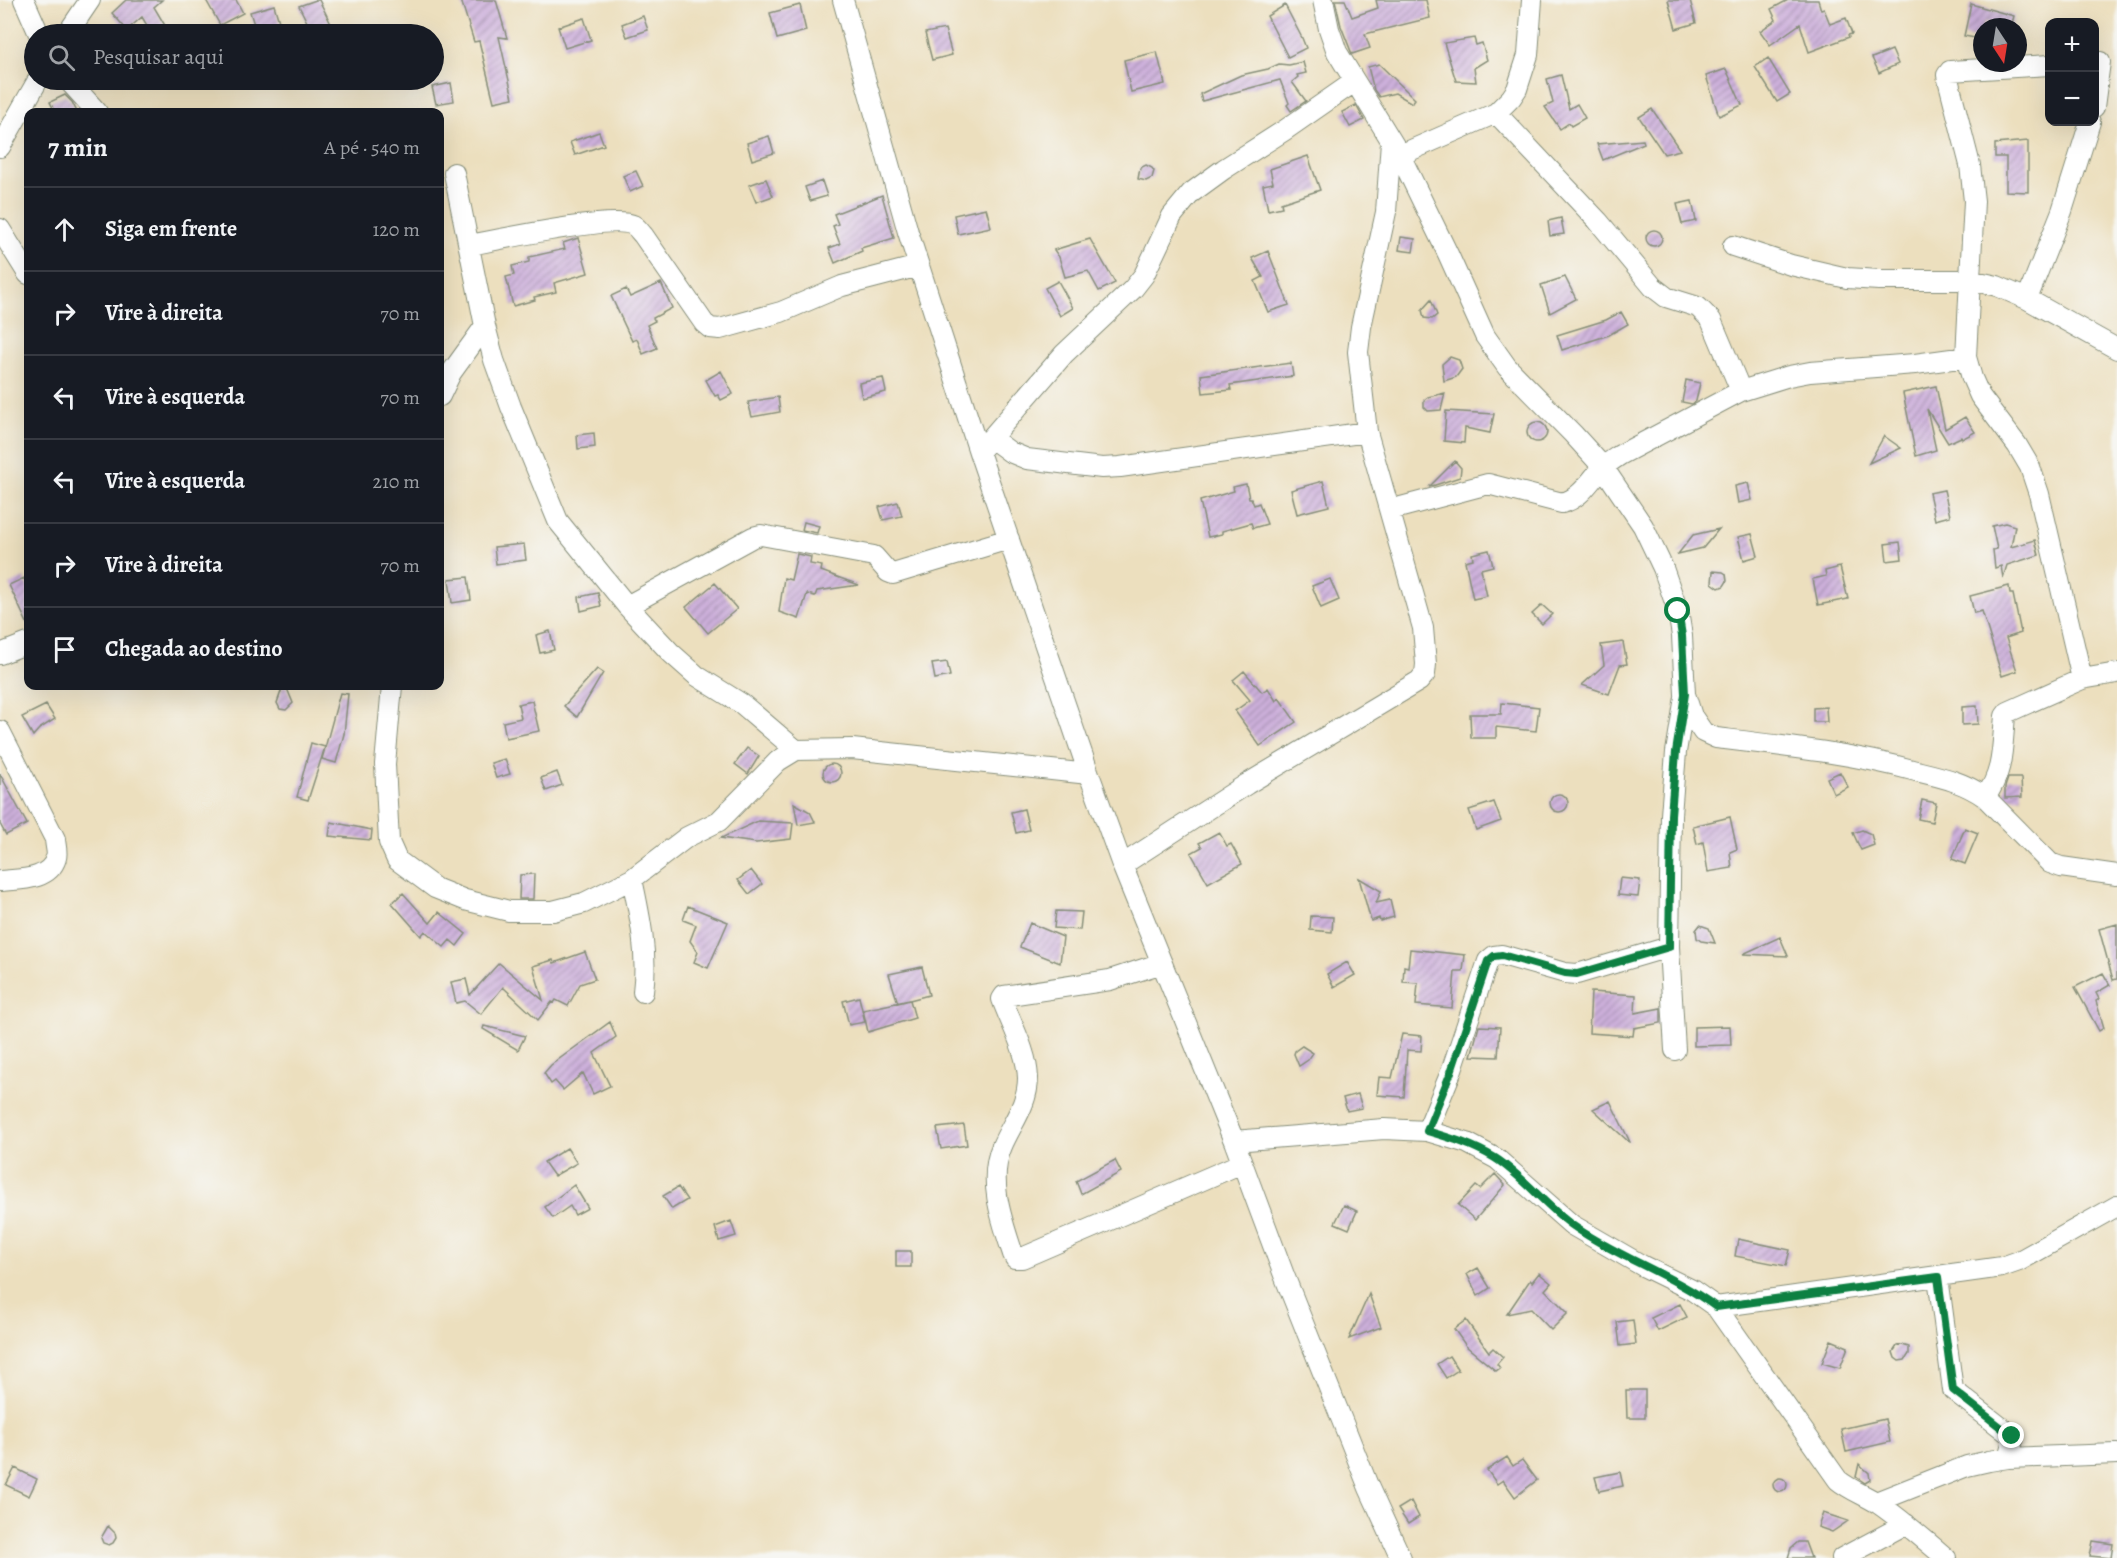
<!DOCTYPE html>
<html lang="pt">
<meta charset="utf-8">
<style>
:root{--surface:#171b24;--page:#20242c;--text:#f1f3f6;--muted:#9ea1a6;--line:#363941}
body{margin:0;font-family:Alegreya,serif;background:var(--page);color:var(--text)}
.controls{position:absolute;right:18px;top:18px;display:grid;overflow:hidden;border-radius:12px;box-shadow:0 6px 24px #0002}
.controls button{width:54px;height:54px;display:grid;place-items:center;padding:0;border:0;border-bottom:2px solid var(--line);background:var(--surface);color:var(--text);font:30px sans-serif}
.compass{position:absolute;left:1973px;top:18px;width:54px;height:54px;border-radius:50%;background:var(--surface);box-shadow:0 6px 24px #0002;rotate:168deg}
.stop{position:absolute;width:18px;height:18px;margin:-14px;border:4px solid #0b8043;border-radius:50%;background:#fff}
.stop.end{background:#0b8043;border-color:#fff;box-shadow:0 2px 6px #0008}
.list{margin:0;padding:0;list-style:none}
h2{display:flex;justify-content:space-between;align-items:center;height:78px;margin:0;padding:0 24px;font-size:26px}
h2 small{font-size:20px;font-weight:400;color:var(--muted)}
.list li{display:grid;grid-template-columns:39px 1fr auto;gap:18px;align-items:center;box-sizing:border-box;height:84px;padding:0 24px;border-top:2px solid var(--line)}
.list b{display:block;font-size:22px;white-space:nowrap}
.list em{font-size:20px;font-style:normal;color:var(--muted)}
.icon{flex:none;width:33px;height:33px;fill:none;stroke:currentColor;stroke-width:2;stroke-linecap:round;stroke-linejoin:round}
.map{position:relative;flex:none;width:2117px;height:1558px;overflow:hidden}
.search{position:absolute;background:var(--surface);box-shadow:0 6px 24px #0002;left:24px;top:24px;width:420px;height:66px;display:flex;align-items:center;gap:15px;box-sizing:border-box;padding:0 21px;border-radius:33px;color:var(--muted);font-size:22px}
.panel{position:absolute;background:var(--surface);box-shadow:0 6px 24px #0002;left:24px;top:108px;width:420px;height:582px;border-radius:12px}
.map>svg:first-child{display:block}
.building{fill:url(#building-hatch)}
.lines{fill:none;stroke-linecap:round;stroke-linejoin:round}
.minor-casing{stroke:#868e79;stroke-width:22}
.minor{stroke:#fff;stroke-width:20}
.route{stroke:#0b8043;stroke-width:8}
</style>
<div class="map">
<svg width="2117" height="1558" viewBox="0 0 2117 1558">
<defs>
<pattern id="building-hatch" width="6" height="6" patternUnits="userSpaceOnUse" patternTransform="scale(1.5)"><rect width="6" height="6" fill="#cdb0db"/><path d="M-1 1l2-2M0 6l6-6M5 7l2-2" fill="none" stroke="#a690b2"/></pattern>
</defs>
<rect width="100%" height="100%" fill="#f6f6f2"/>
<filter id="ink" filterUnits="userSpaceOnUse"><feTurbulence type="fractalNoise" baseFrequency=".0167" numOctaves="2"/><feDisplacementMap in="SourceGraphic" scale="12" xChannelSelector="R" yChannelSelector="G"/><feConvolveMatrix kernelMatrix="1 2 1 2 8 2 1 2 1" color-interpolation-filters="sRGB"/></filter>
<filter id="wash" filterUnits="userSpaceOnUse"><feTurbulence type="fractalNoise" baseFrequency=".008" numOctaves="4" result="noise"/><feDisplacementMap in="SourceGraphic" scale="24" xChannelSelector="R" yChannelSelector="G"/><feGaussianBlur stdDeviation="1.35" result="paint"/><feColorMatrix in="noise" values="0 0 0 0 0 0 0 0 0 0 0 0 0 0 0 0 0 1.4 0 .05"/><feComposite in="paint" operator="in"/></filter>
<g filter="url(#wash)">
<rect width="100%" height="100%" fill="#ecdfbe"/>
<g id="blocks">
<!-- building -->
<path class="building" d="M126,0H162L154,7L170,34H152L142,17L127,30L112,13Z
M206,0H236L243,13L220,25Z
M316,0H319L336,34H313L299,6Z
M461,0H496L507,38L499,37L513,98L494,102L479,41L474,42Z
M1335,0H1345L1352,17L1378,8L1376,0H1426L1430,18L1365,34L1370,48L1352,54L1341,26Z
M1668,0H1690L1696,23L1676,29Z
M1788,0H1818L1821,10L1824,9L1830,24L1846,18L1852,34L1848,35L1849,37L1809,52L1800,24L1770,45L1760,31L1776,20L1771,9Z
M1971,4L2014,16L2011,27L1984,22L1980,39L1964,36Z
M274,5L281,28L257,34L250,12Z
M800,5L806,31L777,39L770,13Z
M1285,5L1302,38L1306,48L1288,57L1267,16Z
M643,16L648,30L627,37L622,24Z
M584,18L591,40L565,48L558,27Z
M945,29L952,55L932,60L925,33Z
M1474,38L1476,45L1482,43L1487,60L1474,68L1476,82L1456,81L1444,43Z
M1892,50L1898,64L1879,73L1872,58Z
M1157,52L1165,84L1131,92L1124,60Z
M1768,58L1790,94L1777,102L1755,67Z
M1303,62L1306,73L1297,75L1298,77L1292,82L1306,101L1291,111L1287,105L1289,103L1280,80L1202,101L1200,94L1241,75L1268,69L1279,64L1289,65Z
M1379,64L1415,99L1412,103L1395,93L1379,97L1374,90L1368,67Z
M1726,69L1742,105L1719,116L1706,76Z
M1561,75L1569,109L1577,104L1585,118L1571,126L1569,123L1560,129L1545,107L1553,103L1547,79Z
M451,83L454,101L436,104L432,87Z
M65,95L72,102L77,112H55L50,102Z
M1356,105L1364,120L1350,127L1342,112Z
M1652,109L1680,150L1664,154L1639,117Z
M599,132L604,145L575,155L570,142Z
M769,136L774,153L752,160L747,143Z
M1643,140L1644,143L1603,160L1597,144Z
M2028,141V192L2006,191V157H1995V144Z
M1308,156L1320,190L1281,203L1282,207L1268,210L1263,185L1273,183L1270,169Z
M1146,165L1152,168L1154,171L1152,178L1146,181L1138,179L1140,168Z
M636,171L643,186L630,192L623,176Z
M766,179L773,196L756,202L749,185Z
M822,181L827,196L810,201L805,187Z
M882,195L894,238L861,248L862,251L835,263L829,248L840,244L833,226L838,224L834,214Z
M1692,201L1696,221L1682,224L1677,204Z
M986,208L991,227L958,234L954,215Z
M1561,218L1564,234L1550,236L1548,221Z
M1646 238a8 8 0 1 1 16 0a8 8 0 1 1-16 0Z
M1401,237L1415,239L1413,252L1399,250Z
M578,238L588,273L554,283L556,292L534,297L535,300L513,306L506,277L514,275L512,266L529,262V257L565,249L563,243Z
M1090,239L1115,283L1099,291L1088,271L1065,277L1059,257L1054,250Z
M1268,251L1289,305L1268,312L1255,281L1263,277L1252,258Z
M1565,277L1576,299L1550,313L1541,285Z
M1058,281L1073,308L1060,316L1045,288Z
M661,283L672,308L653,318L655,321L647,325L657,348L643,354L637,339L632,341L611,296L626,289L630,297Z
M1431,300L1437,315L1432,319L1424,318L1422,310Z
M1621,312L1628,324L1609,335L1562,350L1557,335L1606,320Z
M1450,357L1459,360L1462,369L1456,377L1444,381L1442,364Z
M1291,363L1293,376L1230,385L1231,390L1203,393L1201,375Z
M721,371L733,394L721,400L718,395L715,396L706,380Z
M883,378L886,392L862,398L859,383Z
M1686,380L1700,383L1696,401L1692,404L1682,402Z
M1936,386L1945,429L1965,417L1975,432L1962,439L1961,437L1948,443L1927,409L1936,450L1916,456L1903,393Z
M1445,393L1441,410L1428,411L1424,407V400L1428,397Z
M778,397L780,412L752,417L748,402Z
M1446,411L1494,414L1490,433L1465,428L1464,443L1444,441Z
M1527 432a10 10 0 1 1 20 0a10 10 0 1 1-20 0Z
M594,433L595,447L578,449L577,435Z
M1884,436L1901,448L1869,463Z
M1455,461L1461,468L1460,477L1429,487Z
M1323,481L1329,506L1297,514L1291,490Z
M1748,483L1752,500L1738,503L1735,486Z
M1246,484L1249,498H1251L1254,505L1259,503L1267,524L1253,528L1251,523L1222,531V534L1208,537L1200,501L1234,491L1233,487Z
M1944,490L1950,516L1935,520L1929,493Z
M898,502L902,516L883,520L879,507Z
M804,522L819,526L817,533L802,530Z
M2005,523L2015,526L2011,547L2035,540L2039,555L2007,565L2003,578L2001,566L1995,568L1993,550L1997,549L1992,526Z
M1719,529L1703,548L1678,554L1693,535Z
M1752,534L1758,556L1744,560L1738,537Z
M1900,542L1902,559L1887,561L1885,544Z
M524,544L526,560L496,564L494,547Z
M1489,550L1493,566L1481,569L1487,596L1473,599L1465,561L1473,559L1472,554Z
M797,554L811,557L810,564L822,566L821,571L859,585L817,591L815,596L807,594L799,619L779,612L784,578L791,580Z
M1840,567L1848,599L1818,605L1813,579L1826,576L1825,571Z
M1713,571L1723,572L1726,574L1727,581L1724,586L1719,588L1712,583Z
M468,577L471,600L452,603L449,579Z
M24,578L28,587V625L9,585Z
M1330,579L1339,600L1321,608L1312,586Z
M715,583L737,609L708,633L686,607Z
M2009,586L2010,594H2013L2021,633L2006,638L2017,671L2002,676L1982,611L1974,613L1970,596Z
M598,593L601,606L581,611L579,597Z
M1542,605L1552,614L1542,624L1532,614Z
M550,631L554,650L540,653L536,635Z
M1623,642L1627,664L1620,665L1609,694L1582,685L1604,665L1601,645Z
M947,662L950,676L935,679L932,664Z
M597,669L603,673L577,717L564,706Z
M1244,671L1262,692L1268,688L1276,701L1279,698L1296,722L1260,746L1235,711L1250,700L1233,680Z
M283,686H286L293,703L286,710L280,709L277,703Z
M340,693L348,694L344,734L336,763L322,759Z
M532,701L539,731L506,738L503,722L521,718L518,704Z
M1502,703L1539,707L1536,731L1496,727V738H1471L1470,714H1501Z
M46,705L55,719L39,729L33,736L22,717Z
M1977,706L1978,724L1962,725V707Z
M1826,707L1827,722H1813V708Z
M311,743L325,747L308,800L297,797Z
M747,748L759,756L748,774L735,764Z
M505,759L510,774L496,778L491,763Z
M823 773a9 9 0 1 1 18 0a9 9 0 1 1-18 0Z
M557,772L562,785L546,791L541,778Z
M1840,772L1848,787L1834,794L1827,778Z
M0,774L27,824L6,835L0,824Z
M2008,778H2021L2022,797L2005,798V787Z
M1550 803a9 9 0 1 1 18 0a9 9 0 1 1-18 0Z
M1922,800L1936,803L1932,822L1918,819Z
M1494,802L1501,821L1476,830L1469,810Z
M794,803L810,812L815,822L798,825Z
M1024,809L1029,830L1016,833L1011,812Z
M1730,817L1737,849L1730,852L1732,868L1708,872L1703,842L1697,844L1693,826Z
M758,821L793,823L791,839L756,843L721,838Z
M331,822L372,830L371,840L329,836Z
M1965,828L1978,833L1965,864L1952,859Z
M1862,830L1871,834L1874,845L1861,850L1853,833Z
M1219,832L1227,846L1231,844L1242,864L1208,883L1191,853L1202,847L1199,843Z
M751,870L762,884L749,894L738,880Z
M534,874L533,899H519L520,875Z
M1359,878L1381,891L1376,903L1390,900L1394,917L1380,921L1379,918L1371,921Z
M1620,878L1640,880L1638,897L1618,895Z
M403,893L430,923L439,912L466,934L457,946L450,940L444,947L425,931L421,936L392,903Z
M688,906L728,922L708,968L694,962L698,952L690,941L696,925L683,920Z
M1056,911L1082,912L1080,930L1054,928Z
M1311,916L1333,917L1332,932L1310,930Z
M1030,923L1063,937L1060,963L1020,947Z
M2117,924V979L2113,980L2099,929Z
M1700,925L1709,928L1715,943L1701,941L1697,938L1696,930Z
M1780,937L1788,956L1743,954Z
M1410,949L1465,955L1463,971H1455L1452,1008L1416,1005L1418,983L1403,982L1404,966L1408,967Z
M585,952L595,979L580,984L568,1006L556,1000L554,1003L552,1002L538,1020L503,987L481,1014L465,1001L456,1003L451,982L466,979L470,995L499,963L543,1000L533,966L553,960L554,963Z
M1347,962L1355,975L1334,987L1327,974Z
M922,967L929,995L898,1003L889,974Z
M2103,973L2110,985L2096,993L2099,999L2096,1001L2104,1028L2099,1031L2075,987Z
M1591,992L1636,995L1635,1013L1661,1008V1023L1634,1028L1633,1036L1589,1033Z
M859,997L865,1022L849,1025L843,1001Z
M910,1000L915,1018L868,1032L863,1010Z
M610,1022L616,1037L594,1053L610,1086L593,1094L583,1073L563,1090L555,1081L551,1084L544,1073L551,1065Z
M484,1026L525,1036L518,1050L483,1029Z
M1479,1026L1500,1027L1498,1057L1471,1056Z
M1730,1026L1731,1045L1694,1046V1027Z
M1402,1034L1422,1036L1421,1051L1407,1050L1404,1097L1377,1095L1379,1077L1392,1078Z
M1302,1046L1313,1053L1308,1060L1299,1066L1294,1054L1295,1051Z
M1358,1094L1362,1108L1347,1111L1343,1098Z
M1610,1101L1630,1142H1629L1593,1109Z
M964,1125L967,1145L941,1149L937,1128Z
M567,1148L577,1163L554,1176L544,1162Z
M1115,1160L1121,1172L1081,1194L1076,1181Z
M1495,1174L1505,1185L1475,1220L1458,1205L1476,1186L1480,1189Z
M574,1185L588,1208L575,1215L570,1206L553,1218L545,1207Z
M678,1187L687,1200L672,1209L663,1196Z
M1344,1205L1357,1211L1349,1229L1335,1223Z
M731,1221L736,1236L719,1241L715,1227Z
M1738,1239L1790,1250L1786,1266L1735,1256Z
M896,1251H911V1267H896Z
M1478,1268L1490,1288L1478,1296L1467,1274Z
M1539,1273L1551,1283L1545,1290L1568,1313L1551,1330L1531,1309L1507,1314L1530,1280L1532,1282Z
M1369,1294L1381,1327L1349,1339Z
M1680,1304L1687,1317L1658,1331L1651,1318Z
M1466,1320L1489,1352L1493,1348L1503,1357L1497,1364L1500,1368L1496,1371L1466,1346L1454,1329Z
M1633,1320L1636,1344L1620,1346L1617,1322Z
M1831,1340L1848,1347L1840,1368L1822,1363Z
M1902,1345L1909,1347V1354L1905,1360L1899,1361L1895,1358L1893,1352L1897,1346Z
M1449,1356L1458,1370L1446,1378L1437,1364Z
M1626,1390H1645V1418H1627Z
M1885,1419L1890,1442L1846,1452L1841,1429Z
M1507,1457L1513,1466L1522,1460L1537,1480L1515,1497L1503,1480L1497,1484L1487,1470Z
M1859,1464L1869,1473L1870,1480L1865,1483L1856,1477Z
M15,1468L37,1479L29,1496L6,1485Z
M1620,1472L1623,1486L1599,1491L1595,1477Z
M1773 1485a7 7 0 1 1 14 0a7 7 0 1 1-14 0Z
M1411,1501L1419,1517L1408,1524L1398,1509Z
M1823,1513L1848,1521L1832,1532L1818,1527Z
M108,1526L115,1533L116,1538L113,1543L109,1545L103,1543L101,1538Z
M2093,1541L2113,1544L2111,1558L2090,1556Z
M1798,1542H1805L1811,1558H1788L1791,1548Z"/>
</g>
</g>
<g filter="url(#ink)">
<use href="#blocks" fill-opacity="0" stroke="#868e79" stroke-width="1.5"/>
<g class="lines">
<!-- minor casing -->
<g class="minor-casing">
<path id="minor" d="M24,0L39,34
M843,0L908,232L979,452L1089,774L1122,865L1234,1141L1284,1275L1369,1488L1401,1558
M1323,0L1329,29L1337,52L1400,155L1448,254L1485,336L1507,367L1573,434L1603,467L1643,526L1663,568L1678,611L1682,636L1685,694L1692,716L1703,732L1716,738C1784,746 1850,753 1916,771C1941,777 1964,782 1985,797L2050,863L2061,867L2117,875
M67,34L90,0
M2050,65L1950,71L1947,75L1970,165L1974,201L1966,357L1972,378L1980,396L2017,445L2030,467L2039,494L2082,679
M68,80L97,112
M2094,107L2100,62
M1496,113L1598,221L1653,287L1666,297L1698,307L1711,320L1741,391
M0,147L38,80
M1400,155L1496,113L1511,98L1517,89L1528,55L1532,0
M454,173L485,326L494,360L511,407L558,521L627,606L671,653L697,676L742,704L796,750L778,761L719,821L687,837L632,879
M0,229L28,274
M470,245C496,240 615,215 633,225C637,227 640,232 643,235L704,323L710,328L720,329L781,312L842,286L919,266
M1733,246L1791,265L1847,278L1879,280H1970L1997,286L2027,299L2117,349
M2027,299L2062,211L2090,122
M440,396L451,373L485,326
M991,438L1010,452L1027,459L1102,468L1120,467L1367,432
M979,452L1064,354L1133,289L1144,275L1172,216L1191,193L1224,169L1285,130L1354,82
M1390,510L1488,484L1562,503C1580,499 1589,482 1601,469C1606,464 1614,459 1620,455L1741,391L1789,376L1810,372L1915,364L1966,357
M627,606L753,537L761,535L874,556L888,572L893,574L1009,539
M0,654L28,643
M392,686L385,764L389,842L397,860L435,888L465,900L509,911H553L584,903L632,879C640,916 648,954 643,992
M0,731L55,839C55,844 58,853 56,858C49,881 19,879 0,881
M796,750L852,749L1089,774
M1985,797C2004,772 2002,746 2005,716L2008,712L2082,679L2117,673
M1122,865L1247,784L1419,681L1425,674L1426,664L1423,628L1367,432L1358,352L1361,327L1386,212L1391,141
M1162,963L1110,980L1004,996L1002,999C1011,1024 1027,1051 1028,1078C1028,1104 1012,1123 1002,1146C987,1180 1002,1221 1013,1254L1015,1258H1022L1242,1163
M1675,1050L1669,947L1671,815L1676,752L1685,697
M1427,1131L1451,1072L1488,961L1494,956L1502,955L1565,973L1577,974L1669,947
M1234,1141L1384,1129L1427,1131L1467,1143L1497,1159L1572,1225L1643,1266L1692,1290L1716,1307L2002,1267L2019,1261L2117,1206
M1938,1277L1953,1390L2012,1436L2013,1440L2008,1458
M1716,1307L1838,1480C1850,1490 1865,1495 1879,1504C1902,1520 1924,1539 1946,1558
M1876,1502L1967,1466L1989,1461L2008,1458L2117,1454
M1842,1558L1906,1524"/>
</g>
<!-- minor -->
<use href="#minor" class="minor"/>
</g>
</g>
<g class="lines" filter="url(#ink)">
<!-- route -->
<path class="route" d="M1678,611L1682,636L1685,694L1676,752L1671,815L1669,947L1577,974L1565,973L1502,955L1494,956L1488,961L1451,1072L1427,1131C1451,1138 1474,1145 1495,1158C1522,1175 1546,1206 1572,1225C1617,1257 1671,1274 1716,1307L1938,1277L1953,1390L2012,1436"/>
</g>
</svg>
<div class="controls">
<button>+</button>
<button>−</button>
</div>
<svg class="compass" viewBox="-18 -18 36 36"><path d="M0-13l5 13h-10z" fill="#e53935"/><path d="M0 13l5-13h-10z" fill="#9ea1a6"/></svg>
<div class="stop" style="left:1678px;top:611px"></div>
<div class="stop end" style="left:2012px;top:1436px"></div>
<div class="search"><svg class="icon" aria-label="search" viewBox="0 0 24 24"><circle cx="10" cy="10" r="6"/><path d="M15 15l6 6"/></svg>Pesquisar aqui</div>
<section class="panel">
<h2>7 min<small>A pé · 540 m</small></h2>
<ul class="list">
<li><svg class="icon" aria-label="ahead" viewBox="0 0 24 24"><path d="M12 20V5M6 11l6-6 6 6"/></svg><div><b>Siga em frente</b></div><em>120 m</em></li>
<li><svg class="icon" aria-label="right" viewBox="0 0 24 24"><path d="M7 20v-9h11M14 6l5 5-5 5"/></svg><div><b>Vire à direita</b></div><em>70 m</em></li>
<li><svg class="icon" aria-label="left" viewBox="0 0 24 24"><path d="M17 20v-9H6M10 6l-5 5 5 5"/></svg><div><b>Vire à esquerda</b></div><em>70 m</em></li>
<li><svg class="icon" aria-label="left" viewBox="0 0 24 24"><path d="M17 20v-9H6M10 6l-5 5 5 5"/></svg><div><b>Vire à esquerda</b></div><em>210 m</em></li>
<li><svg class="icon" aria-label="right" viewBox="0 0 24 24"><path d="M7 20v-9h11M14 6l5 5-5 5"/></svg><div><b>Vire à direita</b></div><em>70 m</em></li>
<li><svg class="icon" aria-label="arrive" viewBox="0 0 24 24"><path d="M6 21V4h12l-3 4 3 4H6"/></svg><div><b>Chegada ao destino</b></div></li>
</ul>
</section>
</div>
